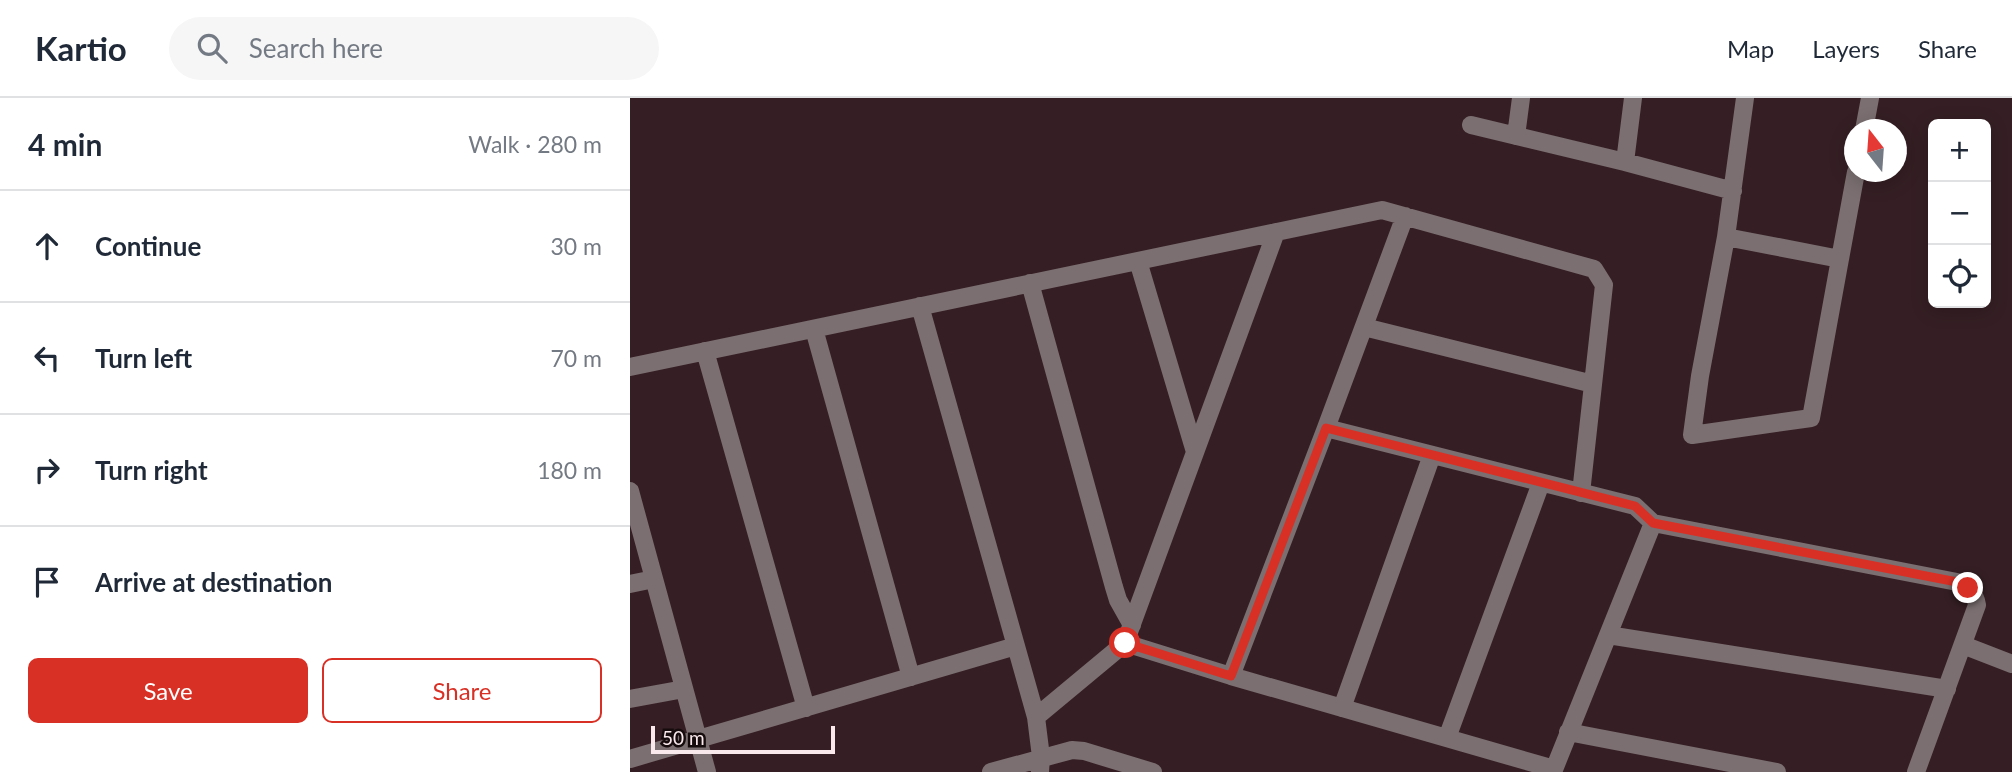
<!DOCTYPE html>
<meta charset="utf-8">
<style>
:root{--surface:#fff;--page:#f6f6f7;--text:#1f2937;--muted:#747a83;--line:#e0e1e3;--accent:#d93025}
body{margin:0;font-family:Lato,sans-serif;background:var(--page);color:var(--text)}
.controls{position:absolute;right:21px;top:21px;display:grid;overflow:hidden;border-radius:10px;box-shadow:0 4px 18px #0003}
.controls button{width:63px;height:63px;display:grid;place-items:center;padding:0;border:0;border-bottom:2px solid var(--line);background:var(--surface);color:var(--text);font:35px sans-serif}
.compass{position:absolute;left:1214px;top:21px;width:63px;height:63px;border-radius:50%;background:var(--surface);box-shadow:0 4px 18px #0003;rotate:343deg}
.scale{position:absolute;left:21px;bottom:18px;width:184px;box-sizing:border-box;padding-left:7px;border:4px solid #f9e9ec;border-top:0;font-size:19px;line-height:24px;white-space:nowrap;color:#f9e9ec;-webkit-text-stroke:5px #160c0e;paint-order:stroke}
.stop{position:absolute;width:21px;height:21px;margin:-16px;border:5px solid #d93025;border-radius:50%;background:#fff}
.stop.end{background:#d93025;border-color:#fff;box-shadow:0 2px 7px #0008}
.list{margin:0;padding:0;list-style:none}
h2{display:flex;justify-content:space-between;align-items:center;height:91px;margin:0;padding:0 28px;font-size:30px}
h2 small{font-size:23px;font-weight:400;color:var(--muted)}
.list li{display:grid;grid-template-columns:46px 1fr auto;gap:21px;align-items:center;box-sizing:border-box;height:112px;padding:0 28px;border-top:2px solid var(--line)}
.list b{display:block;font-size:26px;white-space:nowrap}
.list em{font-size:23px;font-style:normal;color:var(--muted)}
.actions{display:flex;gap:14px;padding:21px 28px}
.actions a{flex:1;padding:16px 0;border:2px solid var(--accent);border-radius:10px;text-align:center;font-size:24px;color:var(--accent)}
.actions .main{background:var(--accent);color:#fff}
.icon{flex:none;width:38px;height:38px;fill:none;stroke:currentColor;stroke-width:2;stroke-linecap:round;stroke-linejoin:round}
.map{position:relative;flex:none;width:1382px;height:674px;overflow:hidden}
header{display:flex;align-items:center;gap:42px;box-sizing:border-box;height:98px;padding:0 35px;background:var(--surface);border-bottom:2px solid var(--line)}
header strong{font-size:33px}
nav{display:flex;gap:38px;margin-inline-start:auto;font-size:24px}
.search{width:490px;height:63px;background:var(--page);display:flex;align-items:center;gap:18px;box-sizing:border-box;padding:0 24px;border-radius:38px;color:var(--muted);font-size:26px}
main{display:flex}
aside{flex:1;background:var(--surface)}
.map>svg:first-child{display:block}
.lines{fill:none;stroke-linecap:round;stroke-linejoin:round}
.minor{stroke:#7b6f71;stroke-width:18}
.route{stroke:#d93025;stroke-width:9}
</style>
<header>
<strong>Kartio</strong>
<div class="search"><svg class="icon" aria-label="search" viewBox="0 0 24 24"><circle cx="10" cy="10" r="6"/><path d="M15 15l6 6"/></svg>Search here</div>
<nav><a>Map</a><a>Layers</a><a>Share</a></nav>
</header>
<main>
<aside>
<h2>4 min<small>Walk · 280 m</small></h2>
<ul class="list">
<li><svg class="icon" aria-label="ahead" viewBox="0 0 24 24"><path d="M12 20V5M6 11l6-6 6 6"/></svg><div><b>Continue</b></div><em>30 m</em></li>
<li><svg class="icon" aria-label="left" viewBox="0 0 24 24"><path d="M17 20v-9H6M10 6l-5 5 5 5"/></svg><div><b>Turn left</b></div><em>70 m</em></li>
<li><svg class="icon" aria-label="right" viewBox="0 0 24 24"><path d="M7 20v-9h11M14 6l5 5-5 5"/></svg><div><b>Turn right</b></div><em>180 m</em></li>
<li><svg class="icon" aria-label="arrive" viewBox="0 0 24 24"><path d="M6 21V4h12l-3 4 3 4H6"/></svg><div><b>Arrive at destination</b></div></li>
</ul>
<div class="actions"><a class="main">Save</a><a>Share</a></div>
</aside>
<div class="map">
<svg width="1382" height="674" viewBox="0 0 1382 674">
<rect width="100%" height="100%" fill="#351f24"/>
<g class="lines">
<!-- minor -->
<path class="minor" d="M1115,0L1096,139L1070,278L1062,337L1181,320L1210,161
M841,27L995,64L1003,0
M1234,32L1240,0
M886,38L891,0
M995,64L1103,93
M1096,139L1210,161L1226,74
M508,163L565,354
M400,185L484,489L488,502L502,527
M290,208L406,619
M734,229L963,286
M184,231L281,579
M75,253L176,610
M0,269L752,112L964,171L974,187L951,395
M696,330L775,118
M0,393L77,674
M0,486L24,481
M978,537L1317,591
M495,545L646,134
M1333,547L1382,566
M0,601L54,591
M712,610L802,357
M938,634L1147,674
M817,640L911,385
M0,661L386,548
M924,671L601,578L696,330L1005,408L1023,425
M361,674L442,652L454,653L523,674
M410,674L411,659L406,619L495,545L601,578
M923,674L1023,425L1327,484C1338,490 1345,494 1347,507L1286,674"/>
</g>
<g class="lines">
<!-- route -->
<path class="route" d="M495,545L601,578L696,330L1005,408L1023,425L1327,484L1338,490"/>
</g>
</svg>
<div class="controls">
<button>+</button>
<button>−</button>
<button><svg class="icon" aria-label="locate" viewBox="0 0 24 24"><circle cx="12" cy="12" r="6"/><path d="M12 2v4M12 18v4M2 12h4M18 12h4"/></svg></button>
</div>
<svg class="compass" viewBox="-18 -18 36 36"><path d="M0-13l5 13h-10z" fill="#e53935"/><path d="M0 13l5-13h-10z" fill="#747a83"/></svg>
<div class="scale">50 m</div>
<div class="stop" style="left:495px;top:545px"></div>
<div class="stop end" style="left:1338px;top:490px"></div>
</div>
</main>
